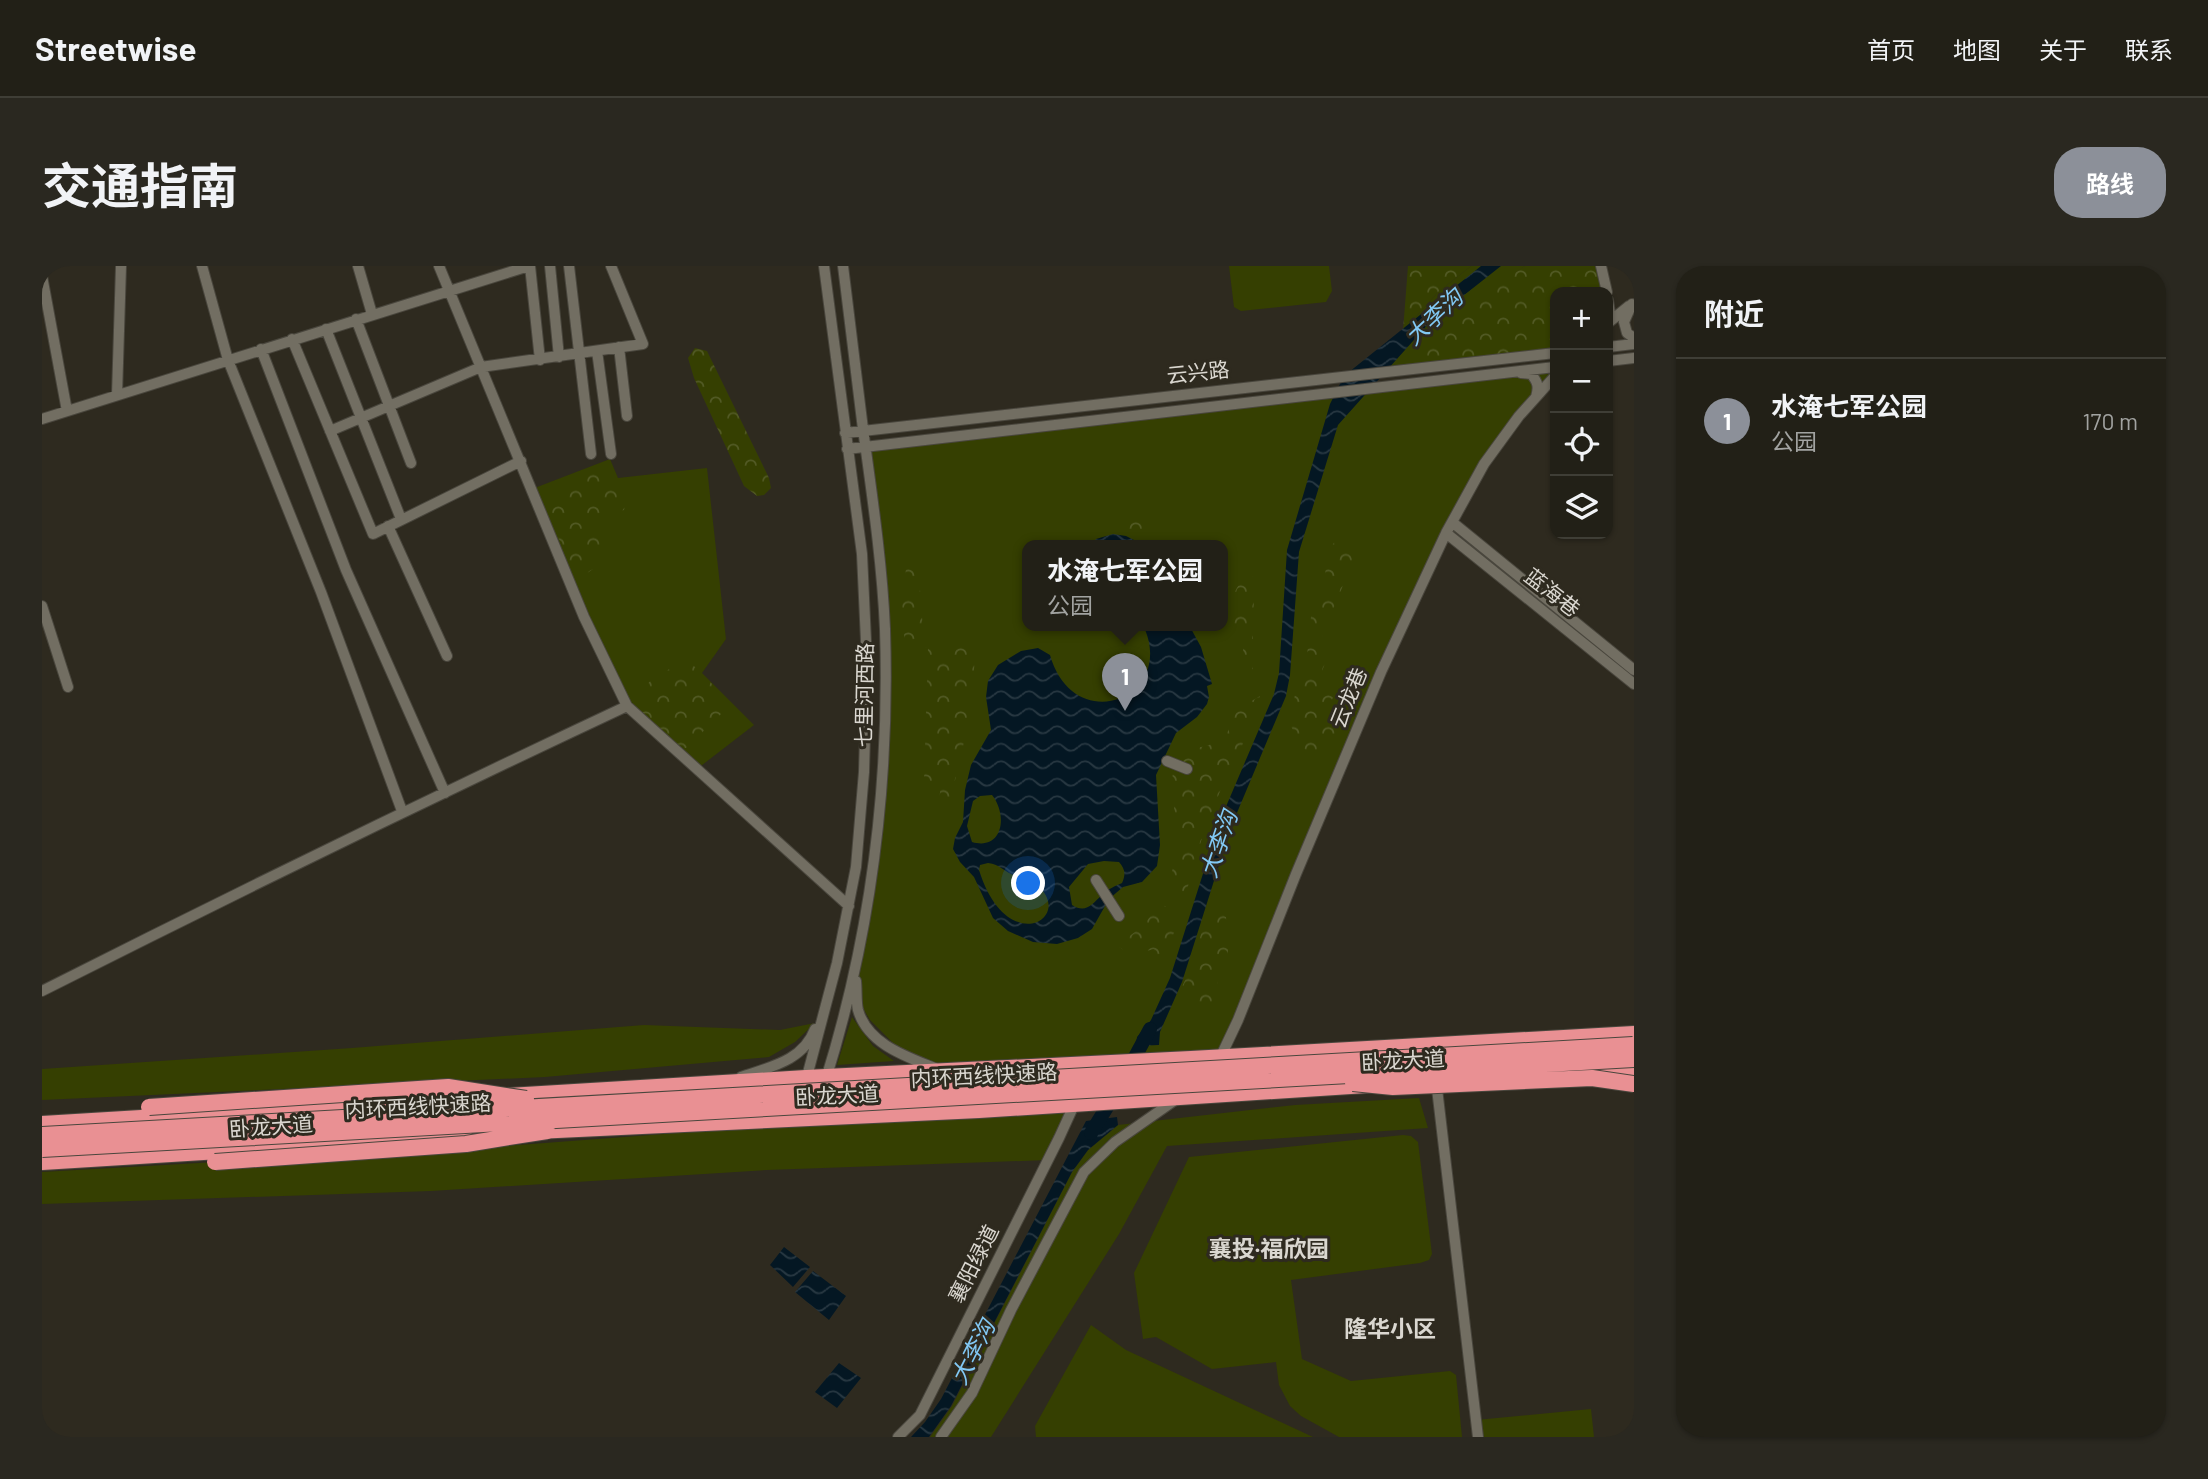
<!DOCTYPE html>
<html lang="zh">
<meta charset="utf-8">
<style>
:root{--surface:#222017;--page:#2a2820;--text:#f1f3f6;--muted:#a2a3a1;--line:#3f3e36;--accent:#8c9099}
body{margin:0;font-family:Barlow,"Noto Sans SC",sans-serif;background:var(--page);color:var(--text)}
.controls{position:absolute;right:21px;top:21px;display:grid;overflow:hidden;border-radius:14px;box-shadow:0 2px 5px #0004}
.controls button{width:63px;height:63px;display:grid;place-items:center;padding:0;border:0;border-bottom:2px solid var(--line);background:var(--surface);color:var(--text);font:35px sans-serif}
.you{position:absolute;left:987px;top:618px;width:24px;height:24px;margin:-18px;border:5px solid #fff;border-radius:50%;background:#1a73e8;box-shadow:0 0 0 10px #1a73e833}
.badge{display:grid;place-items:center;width:46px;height:46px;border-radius:50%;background:var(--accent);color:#fff;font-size:23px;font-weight:700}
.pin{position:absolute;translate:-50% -58px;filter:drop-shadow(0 2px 4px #0008)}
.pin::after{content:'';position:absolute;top:37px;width:24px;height:21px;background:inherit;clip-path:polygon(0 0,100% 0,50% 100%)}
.popup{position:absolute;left:980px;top:274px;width:206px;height:91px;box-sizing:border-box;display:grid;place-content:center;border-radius:14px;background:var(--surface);filter:drop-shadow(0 2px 5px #0005);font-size:23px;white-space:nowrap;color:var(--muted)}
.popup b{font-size:26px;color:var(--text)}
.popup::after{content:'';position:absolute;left:50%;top:100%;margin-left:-14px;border:14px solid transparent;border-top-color:var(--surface)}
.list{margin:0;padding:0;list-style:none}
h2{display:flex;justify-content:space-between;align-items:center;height:91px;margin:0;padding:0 28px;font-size:30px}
h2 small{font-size:23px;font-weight:400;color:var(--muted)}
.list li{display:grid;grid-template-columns:46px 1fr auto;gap:21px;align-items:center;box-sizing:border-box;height:126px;padding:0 28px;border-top:2px solid var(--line)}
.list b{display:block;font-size:26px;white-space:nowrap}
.list p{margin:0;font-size:23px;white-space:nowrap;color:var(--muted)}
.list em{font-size:23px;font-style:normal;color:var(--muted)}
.icon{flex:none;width:38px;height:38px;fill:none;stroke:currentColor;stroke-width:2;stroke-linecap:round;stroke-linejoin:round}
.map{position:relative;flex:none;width:1592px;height:1171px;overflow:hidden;border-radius:28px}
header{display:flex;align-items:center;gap:42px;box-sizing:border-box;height:98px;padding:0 35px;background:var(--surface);border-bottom:2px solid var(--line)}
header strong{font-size:33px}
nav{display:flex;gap:38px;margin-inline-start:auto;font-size:24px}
.intro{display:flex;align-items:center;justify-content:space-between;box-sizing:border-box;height:168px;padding:0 42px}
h1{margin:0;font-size:49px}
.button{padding:18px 32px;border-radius:28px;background:var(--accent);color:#fff;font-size:24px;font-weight:700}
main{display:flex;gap:42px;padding:0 42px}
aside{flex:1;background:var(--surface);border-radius:28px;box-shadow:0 2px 5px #0004}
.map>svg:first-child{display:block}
.green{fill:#353f01;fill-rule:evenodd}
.forest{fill:url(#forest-crowns)}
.water{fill:url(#water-waves);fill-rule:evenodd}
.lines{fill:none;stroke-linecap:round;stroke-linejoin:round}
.river{stroke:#041723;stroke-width:14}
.minor-casing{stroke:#49463d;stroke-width:12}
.highway-casing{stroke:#49463d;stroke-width:18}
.minor{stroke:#726e62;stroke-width:10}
.highway{stroke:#e99093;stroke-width:16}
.highway-bridge-casing{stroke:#49463d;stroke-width:18;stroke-linecap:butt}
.highway-bridge{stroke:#e99093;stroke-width:16}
.labels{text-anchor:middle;stroke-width:6;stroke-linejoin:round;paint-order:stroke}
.street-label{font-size:21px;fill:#dad7d0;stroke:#2e2a1f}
.water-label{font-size:23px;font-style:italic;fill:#82c9f5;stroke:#2e2a1f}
.neighbourhood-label{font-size:23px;font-weight:bold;fill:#dad7d0;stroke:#2e2a1f}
</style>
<header>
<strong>Streetwise</strong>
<nav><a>首页</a><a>地图</a><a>关于</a><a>联系</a></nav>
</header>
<div class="intro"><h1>交通指南</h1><a class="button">路线</a></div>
<main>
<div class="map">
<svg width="1592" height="1171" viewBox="0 0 1592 1171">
<defs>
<pattern id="forest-crowns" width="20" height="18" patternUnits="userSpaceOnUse" patternTransform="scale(1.75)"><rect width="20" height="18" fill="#353f01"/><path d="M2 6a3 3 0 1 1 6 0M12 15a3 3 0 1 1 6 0" fill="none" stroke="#525a25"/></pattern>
<pattern id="water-waves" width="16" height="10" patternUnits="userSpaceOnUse" patternTransform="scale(1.75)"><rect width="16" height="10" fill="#041723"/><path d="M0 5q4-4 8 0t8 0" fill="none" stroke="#283842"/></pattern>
</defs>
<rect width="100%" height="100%" fill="#2e2a1f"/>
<!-- green -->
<path class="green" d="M1187,0H1287L1290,25L1284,36L1199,45L1192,41Z
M1429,0H1483L1402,57L1368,103L1302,110L1361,65L1396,26Z
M1513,101L1477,150L1404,267L1178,792L901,806L853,779L828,754L818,737L813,703L831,609L843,362L824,181ZM985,279H1181V359H985Z
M568,193L576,212L665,202L684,373L660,407L712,459L655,503L585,440L490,223Z
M810,751L831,780L852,795L795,799Z
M773,757L753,776L727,791L503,811L0,834V803L310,782L602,759L738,764Z
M1377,832L1386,862L1125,880L1077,968L949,1171H888L910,1140L1030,906L1046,884L1076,859L1253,839Z
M1033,837L1006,894L725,904L389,925L0,938V906L476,879Z
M1361,869L1369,870L1376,876L1390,988L1387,994L1378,997L1249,1014L1260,1093L1309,1115L1408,1105L1414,1109L1420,1171H1297L1259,1150L1248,1140L1237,1119L1234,1096L1170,1103L1114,1071L1101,1073L1092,1007L1147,891Z
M1049,1059L1084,1084L1271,1171H994L993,1160Z
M1549,1143L1552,1171H1436L1434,1154Z"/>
<!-- forest -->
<path class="forest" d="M1366,0H1429L1396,26L1361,65Z
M1483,0H1559L1565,26H1513V87L1368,103C1381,60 1447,24 1483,0Z
M653,82L665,85L727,212L729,222L722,229L715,230L702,220L652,112L646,92Z
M561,200L569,202L584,235L582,244L554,253L551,263L562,284L561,296L541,310H531L503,237L513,220Z
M1084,249L1103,253L1104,262L1096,276L1081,269Z
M1299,265L1311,295L1279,373L1282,387L1286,390L1280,405L1299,414L1288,438L1295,442L1299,451L1286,487L1275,492C1259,484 1253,469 1246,453L1258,412L1263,408L1270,341L1279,331L1287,285Z
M872,293L876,297L881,364L889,370L890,379L914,374L933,383L931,428L928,430L921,481L908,535L902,537L897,534L899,519L882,516L886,382L863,381L860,338L865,294Z
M1211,310L1214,315L1211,347V403L1204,405C1195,389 1210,377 1191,361C1188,342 1189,315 1211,310Z
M638,397L650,398C661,410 690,431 679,448L644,482H637L595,442C598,415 616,410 638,397Z
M1218,430L1197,488L1181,518L1162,565L1144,627H1124C1128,611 1134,595 1135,579C1137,557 1121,502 1139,489C1150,480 1168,482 1180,473C1188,468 1187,457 1192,450C1199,440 1208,436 1218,430Z
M1118,636L1137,652L1118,706L1104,701L1112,683L1090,689L1074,679C1092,669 1108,654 1118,636Z
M1174,644L1184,651L1186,685L1175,718L1171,742L1161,747L1151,743L1138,725L1148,704L1165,649Z"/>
<!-- water -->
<path class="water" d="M1439,0H1459L1388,56L1296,159L1257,286L1248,409L1244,430L1189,561L1140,716L1118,766L1117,779L1094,780L1095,771L1109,754L1128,712L1177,557L1232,428L1237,407L1245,284L1288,138L1302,110Z
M1071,268L1084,270L1096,276V279H1050L1054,273Z
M1101,359H1147L1159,381L1170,418L1165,420L1167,431L1165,438L1155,451L1134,467L1114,509L1118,579L1115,600L1100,616L1081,621L1067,633L1050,663L1036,672L1015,678L991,676L966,665L951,652L932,611L918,596L911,583L913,572L921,556L923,524L929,499L949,464L944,431L946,415L956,399L979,385L996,382L1008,389C1032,473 1136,432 1101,359ZM950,529C966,549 961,585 930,576L925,560L931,535L938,530ZM1062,595L1077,596C1083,603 1084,608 1080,617C1073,620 1066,623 1060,629C1050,638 1044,648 1030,639L1027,621L1046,598ZM946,597C958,598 963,607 974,610C980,613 989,614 994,618C1035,651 965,694 937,604L938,599Z
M1075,851L1076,859L1046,884L1030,906L909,1140L887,1171H869L883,1156L899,1133L1044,855Z
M742,981L768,1001L751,1021L728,999Z
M771,1005L804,1030L787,1054L753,1026Z
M797,1097L819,1112L795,1142L773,1126Z"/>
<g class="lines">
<!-- river -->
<path class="river" d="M1086,804L1108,763
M1049,867L1073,828"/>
<!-- minor casing -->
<g class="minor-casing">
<path id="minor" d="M160,0L186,94L279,326L360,545
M316,0L330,48
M397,0L542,351L585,440L807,640
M488,0L498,94
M508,0L517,91
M527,0L549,188
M1559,0L1565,26
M0,10L25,145
M1566,34L1569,54
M1590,38L1582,56L1585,67L1592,72
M314,53L369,197
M1566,57L1587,40
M284,63L359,253
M250,73L331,268L479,195
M577,81L585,150
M1566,81L1592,78
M219,83L304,304L403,527
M555,85L569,188
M1566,95L1592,92
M1479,107L1489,108C1496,116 1497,121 1494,131
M75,129L79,0
M0,153L487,0
M288,165L439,101L601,78L569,0
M803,167L1513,87
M805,183L1513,101
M1410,256L1592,404
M346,260L405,390
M1404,267L1592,418
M0,340L26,421
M1125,495L1145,503
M1054,614L1077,650
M814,715C815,724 814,736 816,744C826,779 866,791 895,803
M0,725C194,627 389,532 585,440
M1178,792L1196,754L1254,608L1339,406L1404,267L1442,198L1477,150L1513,110
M699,811C728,801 761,795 773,763
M1394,814L1436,1171
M783,816C829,669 848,517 843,363C840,295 830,229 821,163C814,109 808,54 801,0
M763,818L795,697L814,601L822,506L825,397L820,288L782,0
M856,1171L878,1149L1017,872L1033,837
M899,1171L930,1127L969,1044L1042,906L1073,876L1136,832"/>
</g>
<!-- highway casing -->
<g class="highway-casing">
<path id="highway" d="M1539,807L1592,803
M0,858L764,812L1149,793L1592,768
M494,865L937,844L1324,819
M0,896L450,868"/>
</g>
<!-- minor -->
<use href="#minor" class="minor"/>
<!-- highway -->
<use href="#highway" class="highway"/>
<!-- highway-bridge casing -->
<g class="highway-bridge-casing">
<path id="highway-bridge" d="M1311,817L1351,821L1550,812L1592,818
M107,841L406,821L484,833
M0,869L1591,779
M0,883L1592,793
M173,896L424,878L505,865"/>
</g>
<!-- highway-bridge -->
<use href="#highway-bridge" class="highway-bridge"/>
</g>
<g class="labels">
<!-- street labels -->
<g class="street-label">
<text transform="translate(1156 107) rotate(-6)" y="7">云兴路</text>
<text transform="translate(1510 327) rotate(38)" y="7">蓝海巷</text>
<text transform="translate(823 429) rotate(-89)" y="7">七里河西路</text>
<text transform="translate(1307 432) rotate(-68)" y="7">云龙巷</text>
<text transform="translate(1361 795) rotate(-3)" y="7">卧龙大道</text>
<text transform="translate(942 810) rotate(-3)" y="7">内环西线快速路</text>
<text transform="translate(795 830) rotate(-3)" y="7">卧龙大道</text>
<text transform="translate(376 841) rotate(-3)" y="7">内环西线快速路</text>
<text transform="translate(229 861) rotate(-4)" y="7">卧龙大道</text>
<text transform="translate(932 998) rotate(-63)" y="7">襄阳绿道</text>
</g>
<!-- water labels -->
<g class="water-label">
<text transform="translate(1392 51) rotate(-43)" y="8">大李沟</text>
<text transform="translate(1177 578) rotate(-71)" y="8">大李沟</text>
<text transform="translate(931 1086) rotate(-63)" y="8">大李沟</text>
</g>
<!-- neighbourhood labels -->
<g class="neighbourhood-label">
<text x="1227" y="991">襄投·福欣园</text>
<text x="1348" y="1071">隆华小区</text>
</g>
</g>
</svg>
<div class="controls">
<button>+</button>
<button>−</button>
<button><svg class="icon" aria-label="locate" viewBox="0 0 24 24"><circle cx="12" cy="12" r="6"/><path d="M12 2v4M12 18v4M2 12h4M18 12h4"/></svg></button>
<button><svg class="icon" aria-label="layers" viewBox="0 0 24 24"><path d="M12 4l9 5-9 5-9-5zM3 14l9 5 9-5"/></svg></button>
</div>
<div class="you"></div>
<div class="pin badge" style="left:1083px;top:445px">1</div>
<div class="popup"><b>水淹七军公园</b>公园</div>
</div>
<aside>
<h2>附近<small></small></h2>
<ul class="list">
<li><span class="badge">1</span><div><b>水淹七军公园</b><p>公园</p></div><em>170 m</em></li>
</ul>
</aside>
</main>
